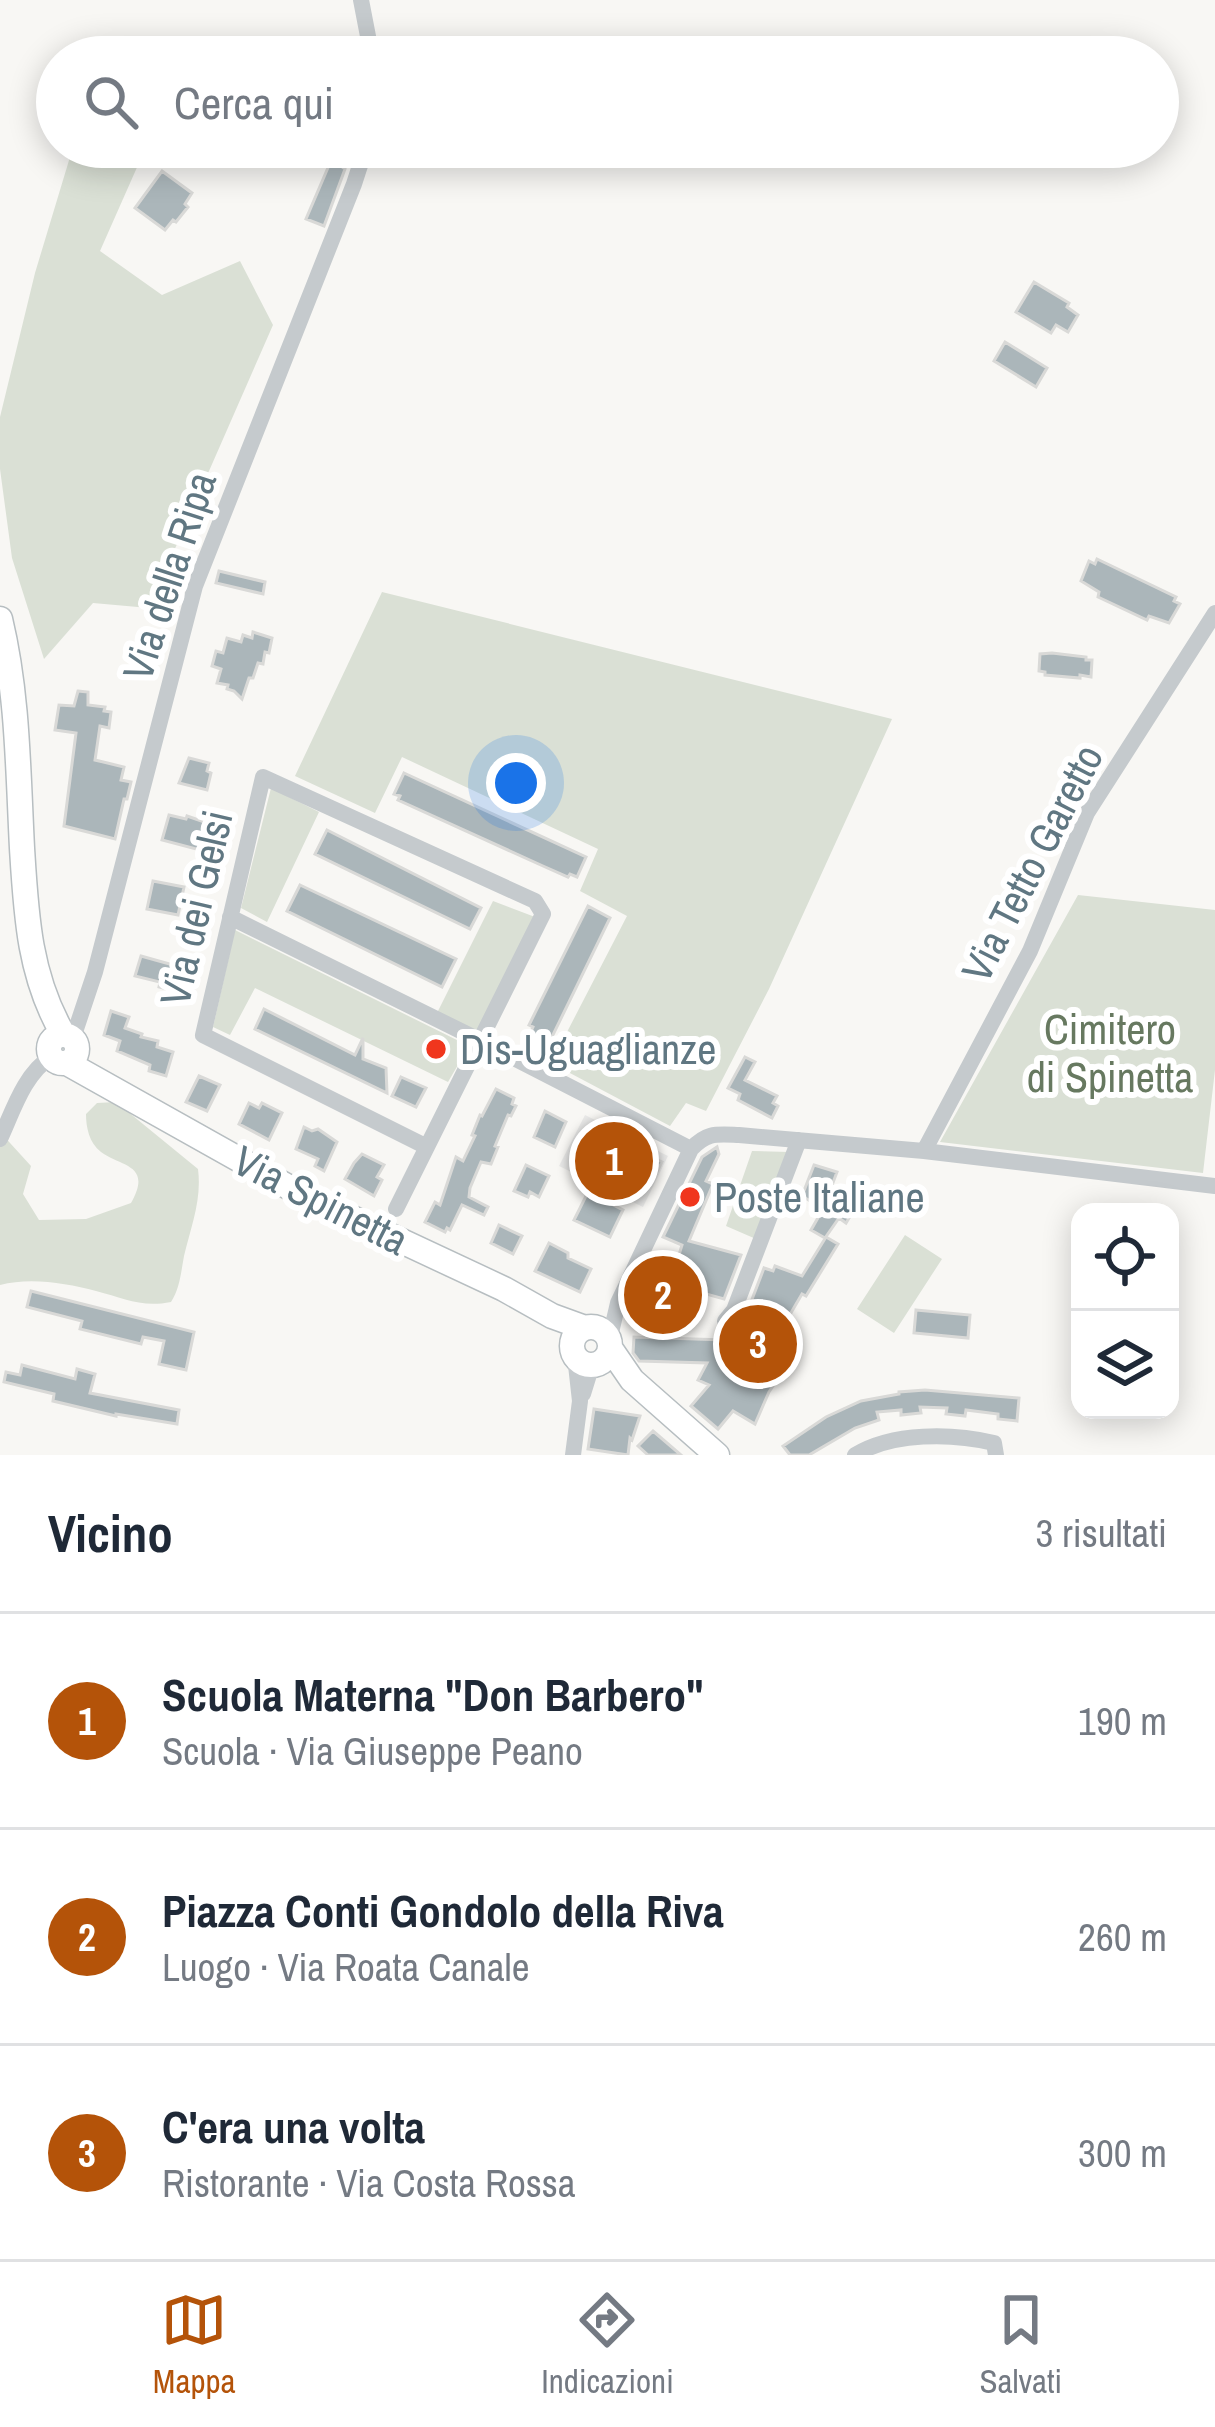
<!DOCTYPE html>
<html lang="it">
<meta charset="utf-8">
<style>
:root{--surface:#fff;--page:#f2f2f3;--text:#1f2937;--muted:#747a83;--line:#e0e1e3;--accent:#b45309}
body{margin:0;font-family:"Archivo Narrow",sans-serif;background:var(--page);color:var(--text)}
.controls{position:absolute;right:36px;bottom:36px;display:grid;overflow:hidden;border-radius:24px;box-shadow:0 6px 30px #0003}
.controls button{width:108px;height:108px;display:grid;place-items:center;padding:0;border:0;border-bottom:3px solid var(--line);background:var(--surface);color:var(--text);font:60px sans-serif}
.you{position:absolute;left:516px;top:783px;width:42px;height:42px;margin:-30px;border:9px solid #fff;border-radius:50%;background:#1a73e8;box-shadow:0 0 0 18px #1a73e833}
.badge{display:grid;place-items:center;width:78px;height:78px;border-radius:50%;background:var(--accent);color:#fff;font-size:39px;font-weight:700}
.pin{position:absolute;translate:-50% -50%;border:6px solid #fff;box-shadow:0 3px 12px #0006}
.list{margin:0;padding:0;list-style:none}
h2{display:flex;justify-content:space-between;align-items:center;height:156px;margin:0;padding:0 48px;font-size:51px}
h2 small{font-size:39px;font-weight:400;color:var(--muted)}
.list li{display:grid;grid-template-columns:78px 1fr auto;gap:36px;align-items:center;box-sizing:border-box;height:216px;padding:0 48px;border-top:3px solid var(--line)}
.list b{display:block;font-size:45px;white-space:nowrap}
.list p{margin:0;font-size:39px;white-space:nowrap;color:var(--muted)}
.list em{font-size:39px;font-style:normal;color:var(--muted)}
.icon{flex:none;width:66px;height:66px;fill:none;stroke:currentColor;stroke-width:2;stroke-linecap:round;stroke-linejoin:round}
.map{position:relative;flex:none;width:1215px;height:1455px;overflow:hidden}
.search{position:absolute;background:var(--surface);box-shadow:0 6px 30px #0003;left:36px;right:36px;top:36px;height:132px;display:flex;align-items:center;gap:30px;box-sizing:border-box;padding:0 42px;border-radius:66px;color:var(--muted);font-size:45px}
.sheet{height:804px;background:var(--surface)}
nav{display:flex;justify-content:space-around;align-items:center;box-sizing:border-box;height:168px;border-top:3px solid var(--line);background:var(--surface);font-size:33px;color:var(--muted)}
nav a{display:grid;justify-items:center;gap:6px}
nav .on{color:var(--accent)}
.map>svg:first-child{display:block}
.built{fill:#e9e9e8}
.green{fill:#dae0d5}
.building{fill:#abb6ba;stroke:#d9d9d7;stroke-width:3}
.lines{fill:none;stroke-linecap:round;stroke-linejoin:round}
.secondary-casing{stroke:#b7bec1;stroke-width:27}
.minor{stroke:#c5cacd;stroke-width:16}
.secondary{stroke:#fff;stroke-width:24}
.poi-dot{fill:#f0361d;stroke:#fff;stroke-width:4.5}
.labels{text-anchor:middle;stroke-width:12;stroke-linejoin:round;paint-order:stroke}
.street-label{font-size:42px;fill:#607782;stroke:#fff}
.park-label{font-size:42px;fill:#677960;stroke:#fff}
.poi-label{font-size:42px;fill:#607782;stroke:#fff;text-anchor:start}
</style>
<div class="map">
<svg width="1215" height="1455" viewBox="0 0 1215 1455">
<rect width="100%" height="100%" fill="#f8f7f4"/>
<!-- built -->
<path class="built" d="M585,1115L668,1156L643,1207L559,1166Z"/>
<!-- green -->
<path class="green" d="M73,147H146L100,251L162,295L240,261L273,325L149,608L93,603L44,659L12,558L0,469V417L35,273Z
M382,592L892,719L769,989L706,1111L686,1103L670,1126L551,1063L627,916L580,891L598,849L402,757L375,813L295,776Z
M271,788L319,812L267,922L241,908Z
M1078,895L1215,910V1070L1203,1173L940,1142Z
M493,901L535,917L476,1034L437,1013Z
M235,930L469,1046L448,1082L255,988L230,1035L213,1027Z
M116,1102L198,1169C202,1200 191,1226 184,1256C181,1272 180,1288 171,1302C141,1308 124,1298 96,1291C66,1283 30,1277 0,1285V1132L31,1166L23,1194L39,1220L86,1219L131,1203C153,1164 121,1167 101,1152C89,1143 86,1127 86,1114L97,1103Z
M752,1151L789,1152L756,1239L726,1226Z
M905,1235L942,1259L894,1333L857,1309Z"/>
<!-- building -->
<path class="building" d="M330,163H337L345,169L324,226L306,219Z
M162,171L192,193L185,204L188,207L176,222L173,220L165,230L135,208Z
M1034,282L1069,303L1067,307L1078,315L1068,332L1056,325L1051,333L1016,312Z
M1005,342L1047,368L1036,387L994,361Z
M1097,559L1176,597L1174,601L1180,604L1169,623L1149,616L1147,620L1098,597L1099,592L1081,581L1089,561L1095,564Z
M219,571L265,582L263,594L216,583Z
M253,632L272,638L269,653L265,652L263,664L258,663L253,678H249L242,699L234,691L227,689L228,685L217,683L221,669L212,666L216,651L223,653L227,638L241,642L243,635L252,638Z
M1052,653L1086,657V660H1092L1091,677L1080,675V678L1045,675V672L1039,671L1040,654Z
M78,691L88,692V705L105,707L104,711L111,712L109,728L100,726L95,760L124,767L121,780L131,782L127,799H124L115,839L64,826L76,733L55,730L59,705L74,706Z
M189,758L209,763L207,771L211,773L207,790L179,783Z
M404,773L586,857L577,877L570,874L568,877L543,866L398,800L400,796L394,794Z
M169,815L186,819L187,816L222,828L215,854L162,840Z
M327,830L481,908L470,929L315,854Z
M153,881L184,887L178,915L147,909Z
M300,885L456,959L442,987L287,911Z
M588,906L610,918L549,1043L530,1034L533,1027L529,1025Z
M141,956L184,968L179,986L176,985L174,991L159,987L160,982L135,976Z
M264,1009L355,1055L363,1038V1059L386,1068L387,1093L255,1029Z
M111,1011L129,1017L125,1028L142,1034L141,1037L158,1041L157,1047L173,1052L166,1076L149,1071L150,1065L117,1051L120,1041L104,1035Z
M745,1057L755,1062L745,1080L777,1096L773,1103L778,1106L772,1118L738,1100L740,1094L728,1088Z
M199,1076L220,1085L207,1111L186,1102Z
M401,1077L426,1088L416,1107L392,1096Z
M496,1089L514,1098L512,1104L516,1106L511,1116L508,1115L495,1146L498,1147L491,1164L481,1162L470,1188L469,1197L488,1207L484,1215L462,1205L450,1230L447,1228L445,1232L425,1222L435,1202L440,1205L456,1157L463,1161L475,1136L472,1135L480,1115L482,1116Z
M249,1103L259,1108L262,1103L282,1113L269,1140L239,1124Z
M545,1111L566,1122L555,1147L534,1137Z
M304,1127L312,1131L318,1129L337,1142L324,1171L315,1166L318,1159L296,1149Z
M622,1143L662,1162L650,1186L610,1166Z
M717,1147L719,1154L706,1181L713,1184L689,1241L741,1255L724,1299L670,1284L682,1245L663,1237L702,1157Z
M362,1154L384,1165L377,1177L382,1180L374,1196L345,1179L354,1163Z
M526,1165L549,1176L539,1197L530,1192L528,1197L514,1191Z
M814,1165L837,1172L831,1188L848,1197L853,1187L864,1193L846,1223L839,1218L825,1238L811,1230L823,1209L802,1196Z
M588,1192L623,1210L610,1237L574,1220Z
M499,1225L522,1236L513,1254L491,1243Z
M826,1237L838,1244L806,1296L802,1294L785,1323L778,1320L764,1368L779,1377L769,1392L755,1424L733,1411L718,1429L691,1406L709,1385L698,1380L707,1363L639,1361L633,1353L634,1337L725,1340L746,1315L764,1268L773,1271L775,1266L802,1276Z
M549,1243L568,1253V1258L591,1269L580,1292L535,1271Z
M31,1291L194,1332L186,1370L159,1364L164,1341L143,1337L141,1344L80,1329L82,1321L27,1307Z
M916,1310L970,1315L968,1338L914,1333Z
M22,1365L75,1379L77,1369L95,1374L90,1393L179,1410L177,1424L116,1414V1416L53,1401L54,1394L4,1382L6,1372L20,1375Z
M925,1390L1019,1398L1017,1421L998,1419V1414L966,1410L965,1416L946,1414L947,1408L920,1407L921,1413L901,1415V1410L877,1412L879,1420L855,1428L809,1455H790L783,1446L826,1417L861,1401L899,1394V1392Z
M594,1409L640,1416L632,1440L630,1438L628,1455L588,1449Z
M653,1431L681,1455H648L638,1446Z"/>
<g class="lines">
<!-- secondary casing -->
<g class="secondary-casing">
<path id="secondary" d="M0,619C18,694 18,771 22,848C26,914 29,976 63,1034
M49 1049a14 14 0 1 1 28 0a14 14 0 1 1-28 0Z
M67,1063L299,1193L504,1289L552,1316L585,1328
M572 1346a19 19 0 1 1 38 0a19 19 0 1 1-38 0Z
M610,1348L632,1380L717,1455"/>
</g>
<!-- minor -->
<path class="minor" d="M361,0L372,57
M230,917L479,1040L691,1149
M73,1038L95,972L195,586L354,184L366,147
M0,1139C13,1111 24,1074 51,1057
M924,1151L1030,951L1087,813L1215,613
M396,1209L543,914L535,901L263,777L203,1035L425,1146
M725,1321L734,1310L799,1140
M609,1341L618,1303L691,1149C707,1132 716,1134 739,1135L924,1151L1215,1186
M583,1394L592,1365
M573,1455L580,1401L575,1356
M855,1455C893,1432 952,1433 994,1443L996,1455"/>
<!-- secondary -->
<use href="#secondary" class="secondary"/>
</g>
<!-- markers -->
<g class="poi-dot">
<circle cx="436" cy="1049" r="12"/>
<circle cx="690" cy="1197" r="12"/>
</g>
<g class="labels">
<!-- street labels -->
<g class="street-label">
<text transform="translate(169 576) rotate(-72)" y="15">Via della Ripa</text>
<text transform="translate(1032 863) rotate(-63)" y="15">Via Tetto Garetto</text>
<text transform="translate(196 908) rotate(-77)" y="15">Via dei Gelsi</text>
<text transform="translate(321 1200) rotate(27)" y="15">Via Spinetta</text>
</g>
<!-- park labels -->
<g class="park-label">
<text x="1110" y="1044">Cimitero<tspan x="1110" dy="48">di Spinetta</tspan></text>
</g>
<!-- poi labels -->
<g class="poi-label">
<text x="460" y="1064">Dis-Uguaglianze</text>
<text x="714" y="1212">Poste Italiane</text>
</g>
</g>
</svg>
<div class="controls">
<button><svg class="icon" aria-label="locate" viewBox="0 0 24 24"><circle cx="12" cy="12" r="6"/><path d="M12 2v4M12 18v4M2 12h4M18 12h4"/></svg></button>
<button><svg class="icon" aria-label="layers" viewBox="0 0 24 24"><path d="M12 4l9 5-9 5-9-5zM3 14l9 5 9-5"/></svg></button>
</div>
<div class="you"></div>
<div class="pin badge" style="left:614px;top:1161px">1</div>
<div class="pin badge" style="left:663px;top:1295px">2</div>
<div class="pin badge" style="left:758px;top:1344px">3</div>
<div class="search"><svg class="icon" aria-label="search" viewBox="0 0 24 24"><circle cx="10" cy="10" r="6"/><path d="M15 15l6 6"/></svg>Cerca qui</div>
</div>
<section class="sheet">
<h2>Vicino<small>3 risultati</small></h2>
<ul class="list">
<li><span class="badge">1</span><div><b>Scuola Materna &quot;Don Barbero&quot;</b><p>Scuola · Via Giuseppe Peano</p></div><em>190 m</em></li>
<li><span class="badge">2</span><div><b>Piazza Conti Gondolo della Riva</b><p>Luogo · Via Roata Canale</p></div><em>260 m</em></li>
<li><span class="badge">3</span><div><b>C'era una volta</b><p>Ristorante · Via Costa Rossa</p></div><em>300 m</em></li>
</ul>
</section>
<nav>
<a class="on"><svg class="icon" aria-label="map" viewBox="0 0 24 24"><path d="M3 6l6-2 6 2 6-2v14l-6 2-6-2-6 2zM9 4v14M15 6v14"/></svg>Mappa</a>
<a><svg class="icon" aria-label="directions" viewBox="0 0 24 24"><path d="M12 3l9 9-9 9-9-9zM9 14v-3h6M13 9l2 2-2 2"/></svg>Indicazioni</a>
<a><svg class="icon" aria-label="saved" viewBox="0 0 24 24"><path d="M7 4h10v16l-5-4-5 4z"/></svg>Salvati</a>
</nav>
